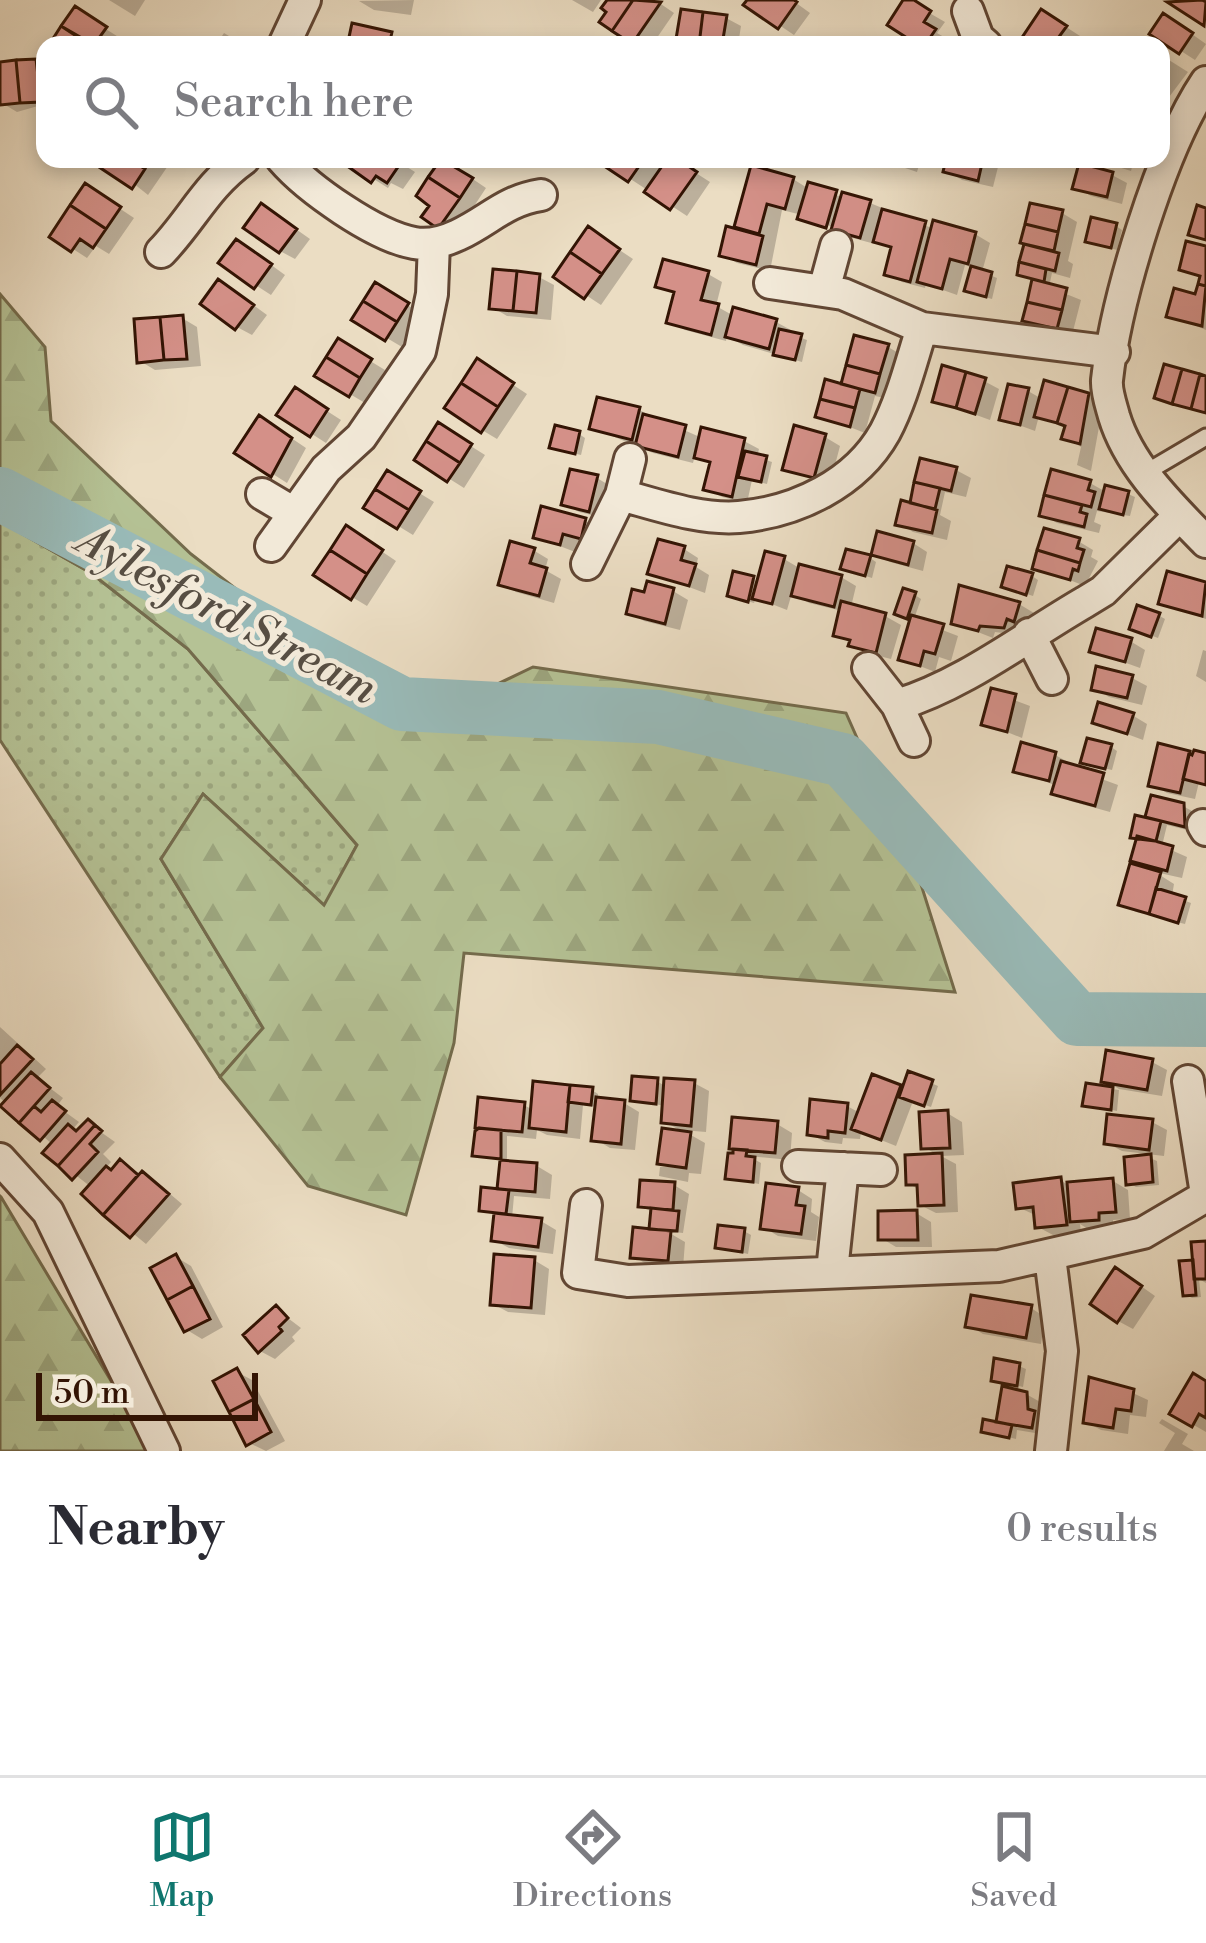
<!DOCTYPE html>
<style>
:root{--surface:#fff;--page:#f2f2f3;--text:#2b2b33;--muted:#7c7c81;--line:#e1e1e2;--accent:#0f766e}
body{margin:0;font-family:"Libre Bodoni",serif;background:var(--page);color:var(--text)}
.scale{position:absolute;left:36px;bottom:30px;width:222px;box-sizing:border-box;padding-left:12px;border:6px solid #331404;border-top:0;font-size:33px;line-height:42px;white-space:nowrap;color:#331404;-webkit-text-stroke:9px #f2e9d8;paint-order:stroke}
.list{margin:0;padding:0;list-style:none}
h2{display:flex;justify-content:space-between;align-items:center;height:156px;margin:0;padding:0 48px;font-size:51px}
h2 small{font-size:39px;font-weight:400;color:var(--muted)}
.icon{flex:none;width:66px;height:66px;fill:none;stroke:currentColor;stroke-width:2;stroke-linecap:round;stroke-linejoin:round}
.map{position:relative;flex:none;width:1206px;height:1451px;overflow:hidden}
.search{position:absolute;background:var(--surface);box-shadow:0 6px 18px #0003;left:36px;right:36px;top:36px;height:132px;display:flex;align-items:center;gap:30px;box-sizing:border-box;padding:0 42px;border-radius:24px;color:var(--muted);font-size:45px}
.sheet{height:324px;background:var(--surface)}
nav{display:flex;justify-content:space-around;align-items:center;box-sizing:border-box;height:168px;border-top:3px solid var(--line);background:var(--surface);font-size:33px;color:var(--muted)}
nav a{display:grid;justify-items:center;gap:6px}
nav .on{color:var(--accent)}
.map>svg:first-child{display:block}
.grass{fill:url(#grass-dots);stroke:#746b4c;stroke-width:3}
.forest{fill:url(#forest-firs);stroke:#746b4c;stroke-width:3}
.shadow{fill:#0003}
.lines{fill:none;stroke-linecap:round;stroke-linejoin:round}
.river{stroke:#99bbb9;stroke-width:54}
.building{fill:#d49088;stroke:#331404;stroke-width:3}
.service-casing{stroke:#614634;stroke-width:21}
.minor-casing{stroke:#614634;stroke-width:36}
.service{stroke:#f2e9d8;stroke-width:15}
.minor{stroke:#f2e9d8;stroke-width:30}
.labels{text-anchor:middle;stroke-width:10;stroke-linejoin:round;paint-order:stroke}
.water-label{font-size:45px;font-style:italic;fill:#574e43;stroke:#f2e9d8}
</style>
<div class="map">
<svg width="1206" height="1451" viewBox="0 0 1206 1451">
<defs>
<pattern id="grass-dots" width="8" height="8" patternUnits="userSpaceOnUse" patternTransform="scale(3)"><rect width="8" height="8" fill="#b5c295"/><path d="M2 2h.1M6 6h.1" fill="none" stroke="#9ca67f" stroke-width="1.8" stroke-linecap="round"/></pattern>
<pattern id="forest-firs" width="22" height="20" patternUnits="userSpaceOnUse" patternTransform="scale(3)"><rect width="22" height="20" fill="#b5c295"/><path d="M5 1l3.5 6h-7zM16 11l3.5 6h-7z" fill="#9ca67f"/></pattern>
</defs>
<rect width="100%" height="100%" fill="#ebddc3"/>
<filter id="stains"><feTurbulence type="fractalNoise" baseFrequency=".00167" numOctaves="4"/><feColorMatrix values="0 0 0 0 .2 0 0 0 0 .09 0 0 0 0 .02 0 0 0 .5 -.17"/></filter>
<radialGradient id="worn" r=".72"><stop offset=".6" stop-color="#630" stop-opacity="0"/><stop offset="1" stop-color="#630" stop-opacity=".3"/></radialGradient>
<!-- grass -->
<path class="grass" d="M0,521L91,573L188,649L357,845L325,906L203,794L161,859L263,1028L220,1077L0,740Z"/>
<!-- forest -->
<path class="forest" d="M0,294L45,347L51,421L191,554L412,725L533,667L846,713L919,878L955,992L464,953L454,1043L406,1215L308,1186L220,1077L263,1028L161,859L203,794L324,905L357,845L188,649L91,573L0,521Z
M0,1196L1,1197L153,1451H0Z"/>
<!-- shadow -->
<path class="shadow" d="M109,0H145L135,16Z
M414,0L411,15L374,10L359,1Z
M572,0H601L593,12Z
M610,0H655L674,13L652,45H639L603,21L610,11Z
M751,0H792L810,13L794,35L748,4Z
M907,0L945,22L937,33L949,40L946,45H924Z
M76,10L120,38L115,45L53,44Z
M726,18L741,26L738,45H678Z
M1057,21L1080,36L1074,45H1028Z
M1179,25L1206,44L1195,60L1153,33Z
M355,26L391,35L406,45H351Z
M224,33L244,45H216Z
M875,37L892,45H873Z
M1161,55L1188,72L1163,105L1161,104Z
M36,62L42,66L45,104L17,112L2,103L0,65Z
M103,159H171L172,160L148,195Z
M342,159H405L404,165L415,172L403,189L391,183L388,188Z
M486,159H505L500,167Z
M600,159H674L710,182L687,216Z
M890,159H921L917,172L896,165Z
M949,159H993L999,163L993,187L962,180L947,171Z
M1093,159H1134L1131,171Z
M458,169L486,188L455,235L425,217Z
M753,169L793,179L809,189L870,203L934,229L975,234L990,243L982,272L997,278L992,299L974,294L973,268L965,265L957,295L926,284L925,288L902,282L887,274L893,250L876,241L875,244L849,237L841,229L813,221V225L802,215L782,210L770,271L737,263L722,254L736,232Z
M1112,175L1127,183L1122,204L1091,196L1076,187Z
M101,196L134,218L109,254L96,246L87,258L53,236Z
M1032,206L1062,213L1077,222L1068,261L1073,264L1070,278L1052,273L1049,287L1081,300L1072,335L1040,328L1025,320L1035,280L1020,274Z
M276,215L310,239L295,259L280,251Z
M1116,226L1122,230L1117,250L1095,244Z
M603,239L633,259L601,305L557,276Z
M1206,249V330L1169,315L1197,298L1203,279L1182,268Z
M252,251L285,275L271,295L222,263Z
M708,274L722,282L716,306L734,316L776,322L791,330L790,334L807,340L802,362L743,345L727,336L726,341L685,330L670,321L677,295L659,286Z
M539,277L554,285L551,320L507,316L492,307Z
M376,286L422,314L402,347L355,319Z
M234,291L267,315L252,335L237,327Z
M182,318L197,327L201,366L155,370L140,361Z
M339,342L385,370L365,403L318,375Z
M888,347L902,355L890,399L875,396L865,433L819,415Z
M492,371L527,394L497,439L482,430Z
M984,381L999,389L990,420L935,400Z
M1028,391L1042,399L1088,396L1103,405L1091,471L1077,465L1081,447L1065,437L1067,428L1039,416L1035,431L1002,419Z
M310,400L341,420L326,443L312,434Z
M600,400L639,410L702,438L744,441L759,449L757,457L772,462L767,484L752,480L747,503L722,497L707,489L712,465L695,455L693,463L653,453L593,428Z
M439,426L485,455L464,488L418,459Z
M275,427L306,448L287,483L238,452Z
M579,434L585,438L581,455L559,450Z
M825,437L840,446L830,484L786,468Z
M956,470L971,478L966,497L945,492L940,515L951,521L947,540L913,532L898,523L912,506Z
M1053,473L1090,483L1106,492L1128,494L1135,497L1130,516L1097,511L1094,522L1101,525L1099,533L1057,523L1042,514Z
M388,474L434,502L413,535L367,507Z
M597,478L612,487L604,518L579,512L565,504Z
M585,521L600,529L596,545L578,541L575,552L537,537Z
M362,538L396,561L367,606L352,597Z
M1078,541L1093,550L1091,557L1098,561L1085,586L1036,567Z
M913,543L927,552L923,571L890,562L875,554Z
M684,549L698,558L696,567L709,575L705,593L651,573Z
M533,550L548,559L545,570L561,579L554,603L516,592L501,584Z
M870,558L876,562L872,578L850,571Z
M784,559L801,569L841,577L856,586L851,607L885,616L901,625L891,659L867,653L836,634L842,611L809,603L792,593L787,610L756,598L754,603L737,598L753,579L759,583Z
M1169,575L1206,585V619L1162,603Z
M1032,576L1038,580L1033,596L1011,589Z
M673,591L688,600L680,630L644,621L630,612Z
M915,595L921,599L914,619L958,636L951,661L939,657L935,672L902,659L913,619L904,617Z
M1019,604L1034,613L1030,628L1019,635L995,632L993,638L955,623Z
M1158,615L1165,619L1158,638L1139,631Z
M1130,641L1145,650L1140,668L1093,651Z
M1203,650L1206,651V682L1196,676Z
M1132,678L1147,686L1142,705L1109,697L1094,688Z
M993,692L1030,706L1022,738L985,723Z
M1132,715L1147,724L1143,740L1095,722Z
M1111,747L1117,751L1112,770L1090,765Z
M1055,755L1070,763L1069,767L1118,785L1110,812L1070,801L1055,792L1057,786L1016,770Z
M1192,755L1206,756V784L1199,782L1195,799L1167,793L1152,784Z
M1183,806L1199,815V833L1167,825L1162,846L1187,857L1182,878L1155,872L1174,884L1172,896L1191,903L1185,924L1136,912L1121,903L1139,840L1160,822L1148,816Z
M0,1027L46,1069L37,1078L63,1098L57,1106L79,1122L72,1130L79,1134L88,1123L115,1142L103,1154L111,1162L105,1169L112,1173L121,1163L157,1183L182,1204L146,1244L85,1194L91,1187L46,1152L53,1145L0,1098Z
M1152,1062L1167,1070L1162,1096L1119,1089L1104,1080Z
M657,1081L666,1087L694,1083L709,1091L706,1132L682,1130L705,1143L701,1174L689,1173L688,1182L659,1176L660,1167H670L661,1162L686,1134L664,1121L665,1106L633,1100Z
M931,1083L938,1086L931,1107L913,1101L896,1146L861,1132L860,1139L843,1138L842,1144L825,1142L810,1134L847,1106L860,1113L900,1088L904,1090Z
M1088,1086L1119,1090L1117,1111L1086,1105Z
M592,1090L598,1094V1100L624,1103L639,1112L635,1150L610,1148L595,1139L598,1107L583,1105L580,1139L547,1135L537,1130L536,1139L507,1136V1164L537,1166L552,1175L550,1199L514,1196L512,1218L541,1221L556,1230L553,1254L509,1248L494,1240L497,1214L482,1209L500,1192L503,1160L475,1154L524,1105L533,1110Z
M947,1113L962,1122L964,1155L941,1156L956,1164L958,1212L936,1213L920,1205V1190L909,1184L939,1156L924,1147Z
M1152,1122L1167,1130L1164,1156L1122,1151L1107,1143Z
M777,1124L792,1133L790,1160L748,1156L761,1163L759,1184L729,1178L744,1154L733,1147Z
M1150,1158L1157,1161L1159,1185L1136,1187L1129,1183Z
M1060,1180L1068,1185L1113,1181L1128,1190L1130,1219L1113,1220V1227L1088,1229L1080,1224L1081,1232L1053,1235L1038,1227L1037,1216L1018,1207Z
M674,1185L689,1194L683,1233L666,1231L685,1242L683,1268L648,1265L633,1256L664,1233L652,1227L654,1213L641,1206Z
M798,1190L812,1199L811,1212L819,1217L816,1241L778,1236L763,1227Z
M916,1213L931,1222L932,1247H896L881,1238Z
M744,1231L751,1235L748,1254L718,1247Z
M1206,1244V1283L1199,1279L1201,1297L1192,1298L1185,1294L1192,1263Z
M176,1257L191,1266L223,1327L202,1339L187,1330Z
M534,1260L549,1269L545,1315L508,1312L493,1304Z
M1131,1279L1155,1296L1133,1329L1118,1321Z
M1031,1308L1045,1317L1041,1344L983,1334L968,1325Z
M276,1309L301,1328L292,1337L295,1341L275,1359L260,1351Z
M1019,1366L1026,1369L1023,1387L994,1380Z
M237,1372L252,1380L285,1441L266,1451L249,1443Z
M1092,1381L1111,1383L1148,1400L1146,1417L1130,1415L1128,1434L1101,1430L1086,1422Z
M1206,1384V1432L1173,1413Z
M1026,1394L1042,1403L1047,1435L1017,1430L1016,1439L984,1431L998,1425Z
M1162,1419L1188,1434L1182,1444L1194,1451H1164L1175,1433L1159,1423Z"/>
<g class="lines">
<!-- river -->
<path class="river" d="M0,494L402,704L658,717L843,760L1077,1019L1206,1020"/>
</g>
<!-- building -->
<path class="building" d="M607,0H633L612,31L599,22L606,12L601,8Z
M633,0L661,2L632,44L612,31Z
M747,0H794L797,2L778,29L743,5Z
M903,0H914L931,11L924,22L936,29L925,45H918L887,25Z
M1202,0L1206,2L1204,26L1167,2Z
M75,6L107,27L94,45L61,26Z
M681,9L703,12L699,45H675Z
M1041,9L1067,26L1053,45H1023L1019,42Z
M703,12L727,15L722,45H699Z
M1163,13L1193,33L1179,54L1149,34Z
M352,23L392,32L389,45L348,42Z
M61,26L90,45H49Z
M36,59L41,102L20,103L16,60Z
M16,60L20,103L0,105V62Z
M100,159H130L145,169L132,189L96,165Z
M345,159H398L402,161L387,183L376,176L371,183L343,163Z
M441,159L473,178L460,198L428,177Z
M605,159H644L628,182L601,164Z
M667,159H678L697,172L670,210L644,192Z
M946,159H983L978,181L943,172Z
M1079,163L1113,172L1107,197L1072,189Z
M751,165L794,177L785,209L767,204L759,234L734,227Z
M428,177L460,198L438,229L421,217L429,206L416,196Z
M808,182L837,190L826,228L797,219Z
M85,183L121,207L106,229L70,205Z
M842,192L871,200L860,238L831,230Z
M261,203L297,229L279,253L243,228Z
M1030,203L1063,210L1058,232L1025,224Z
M70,205L106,229L93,248L80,239L71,252L49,237Z
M1197,205L1206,208V240L1188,235Z
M882,209L926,221L910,282L884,275L891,247L873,242Z
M1091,217L1117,223L1111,248L1085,242Z
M933,220L976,232L968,264L950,259L942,289L917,282Z
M1025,224L1058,232L1054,251L1020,243Z
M588,226L620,249L602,274L570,252Z
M726,226L763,236L756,265L719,256Z
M236,239L272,264L254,289L218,263Z
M1186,241L1206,246V286L1198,284L1200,276L1179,270Z
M1024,244L1059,253L1055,271L1019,262Z
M570,252L602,274L584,299L553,277Z
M663,259L709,271L701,300L719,304L711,335L666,323L674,292L655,287Z
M1019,262L1046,269L1044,282L1017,275Z
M971,266L992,272L986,297L964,291Z
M493,269L517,271L513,311L489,309Z
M517,271L540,274L536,313L513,311Z
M218,279L254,305L235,330L200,304Z
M1032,279L1067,288L1062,310L1027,302Z
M375,282L409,303L397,322L363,301Z
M1198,284L1206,286L1202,326L1166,317L1174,288L1195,294Z
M363,301L397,322L385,341L351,320Z
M1027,302L1062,310L1057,329L1022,321Z
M733,307L777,319L769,349L725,337Z
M183,315L187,359L164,360L160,317Z
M160,317L164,360L137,363L134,319Z
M779,329L802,334L795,360L773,355Z
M854,335L889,344L880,374L846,365Z
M338,338L372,359L360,378L326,357Z
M326,357L360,378L349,397L314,376Z
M477,358L514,383L498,407L461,383Z
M1164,364L1182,369L1172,404L1154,398Z
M846,365L880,374L875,393L841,384Z
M942,365L966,372L956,408L932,402Z
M1182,369L1200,374L1191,409L1172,404Z
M966,372L986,378L975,414L956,408Z
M1200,374L1206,376V413L1191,409Z
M825,379L860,389L855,408L820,399Z
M1044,380L1068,387L1057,423L1034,417Z
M461,383L498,407L481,433L444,408Z
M1008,384L1029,388L1020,425L999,420Z
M295,387L328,409L310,437L276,415Z
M1068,387L1089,393L1080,444L1061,439L1065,426L1057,423Z
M597,397L640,407L632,440L589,429Z
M820,399L855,408L850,427L815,417Z
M643,414L686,425L678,457L635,446Z
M259,415L292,438L271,477L234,453Z
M438,422L472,444L460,463L426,441Z
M555,425L580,431L575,454L549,448Z
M794,425L826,434L814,478L782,470Z
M701,427L745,438L732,497L703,490L710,462L694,458Z
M426,441L460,463L447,482L414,460Z
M745,451L767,456L761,482L738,477Z
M920,458L957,467L951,491L914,482Z
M570,469L598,475L589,512L561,505Z
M1051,469L1091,480L1088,490L1095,492L1091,507L1044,495Z
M387,470L421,491L409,510L375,489Z
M914,482L940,488L935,509L910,503Z
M1105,485L1129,491L1123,515L1099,509Z
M375,489L409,510L397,529L363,508Z
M1044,495L1082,505L1080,512L1087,514L1084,527L1039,516Z
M901,500L937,510L932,533L895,525Z
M541,506L586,518L581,539L563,534L560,545L533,538Z
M346,525L383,550L367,574L330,550Z
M1044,528L1080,538L1077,548L1084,550L1080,563L1037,550Z
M877,531L914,541L908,565L871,555Z
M658,539L685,546L681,560L696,564L689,586L647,574Z
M510,541L535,548L530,563L547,568L539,596L498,585Z
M846,549L871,555L865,576L840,569Z
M330,550L367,574L351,600L313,575Z
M1037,550L1080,563L1078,571L1073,569L1070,580L1032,569Z
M765,551L785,556L772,604L752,599Z
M799,564L842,575L834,607L791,596Z
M1007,566L1033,573L1026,595L1001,587Z
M733,571L754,576L748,602L727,596Z
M1167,571L1206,582L1202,616L1158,604Z
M647,581L674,588L665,624L626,614L632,589L644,592Z
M959,585L1020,602L1014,622L1007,619L1004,628L980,626L978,631L951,624Z
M903,588L916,592L907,619L894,614Z
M841,601L886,613L876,653L848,646L850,640L833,636Z
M1137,605L1160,613L1151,637L1129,629Z
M911,615L944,624L935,654L924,651L920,666L898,660Z
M1096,628L1132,638L1125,662L1089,652Z
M1096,666L1133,675L1127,698L1091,690Z
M991,688L1016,694L1007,732L981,725Z
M1098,702L1134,713L1127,734L1092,723Z
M1087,738L1112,744L1105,769L1080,763Z
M1021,742L1056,752L1049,781L1013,772Z
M1158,743L1190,751L1180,793L1148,786Z
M1194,750L1206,753V785L1183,779L1189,753L1192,755Z
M1061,761L1104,773L1095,806L1051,794Z
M1151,795L1184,803L1185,827L1145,817Z
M1135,815L1161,821L1156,841L1130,838Z
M1137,836L1173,846L1167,871L1130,861Z
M1130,863L1161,872L1149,914L1118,905Z
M1156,888L1186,897L1178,923L1149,914Z
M17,1045L33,1059L0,1095V1064Z
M1106,1050L1153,1059L1147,1090L1101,1082Z
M908,1071L933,1080L924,1106L899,1097Z
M31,1072L50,1088L19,1123L0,1106Z
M872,1074L901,1085L881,1140L851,1129Z
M632,1076L658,1078L656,1104L630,1101Z
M664,1078L695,1080L691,1126L661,1123Z
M533,1081L570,1085L566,1132L529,1128Z
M1086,1083L1113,1087L1111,1110L1082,1106Z
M570,1085L593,1087L591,1105L568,1102Z
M478,1097L525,1102L522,1132L475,1128Z
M596,1097L625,1100L621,1144L591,1141Z
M810,1099L848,1103L845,1133L828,1131V1138L807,1135Z
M52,1100L66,1111L40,1141L19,1123L34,1106L41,1112Z
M948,1110L950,1148L921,1149L919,1112Z
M1107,1114L1153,1119L1149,1150L1104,1144Z
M732,1117L778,1121L775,1153L729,1149Z
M88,1119L95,1125L58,1166L42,1153L68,1124L76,1131Z
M95,1125L102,1131L90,1144L98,1152L72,1180L58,1166Z
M479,1128L501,1130V1159L472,1156L475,1131Z
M662,1128L691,1132L686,1168L657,1164Z
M733,1149L747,1150L746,1156L755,1157L753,1182L725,1179L728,1153H733Z
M942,1153L944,1205L918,1206L917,1185H906L905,1155Z
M1151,1154L1153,1182L1126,1185L1124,1157Z
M120,1159L138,1175L103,1215L81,1194L106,1166L111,1170Z
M500,1160L537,1163L535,1192L497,1189Z
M142,1171L169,1194L130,1238L103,1215Z
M1061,1177L1067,1225L1035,1228L1033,1207L1016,1209L1013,1183Z
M1113,1178L1116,1212L1099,1213V1220L1070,1222L1067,1182Z
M640,1180L675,1182L673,1210L638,1207Z
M766,1183L799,1187L796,1205L805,1206L801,1234L760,1229Z
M481,1187L509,1190L506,1214L479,1211Z
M651,1208L679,1211L677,1231L649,1229Z
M917,1210L918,1240H878V1211Z
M494,1213L542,1218L538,1247L491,1241Z
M718,1225L745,1228L742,1252L715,1248Z
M633,1227L671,1231L668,1261L630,1258Z
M1206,1241V1279H1194L1191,1242Z
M176,1254L193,1286L167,1300L150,1268Z
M494,1254L535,1257L531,1308L490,1305Z
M1193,1260L1196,1295L1183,1296L1179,1261Z
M1115,1267L1142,1286L1117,1323L1090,1304Z
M193,1286L210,1319L184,1332L167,1300Z
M971,1295L1032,1305L1026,1338L965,1327Z
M276,1305L288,1318L279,1327L282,1331L258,1353L243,1335Z
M994,1358L1020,1363L1017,1386L991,1381Z
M237,1368L254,1399L229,1412L213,1381Z
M1193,1373L1206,1381V1418L1199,1414L1192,1427L1169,1414Z
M1089,1377L1134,1389L1131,1411L1116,1409L1113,1428L1083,1423Z
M1002,1386L1027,1392L1028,1409L1035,1411L1032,1428L996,1422Z
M254,1399L271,1432L246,1446L229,1412Z
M983,1419L1012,1425L1009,1438L981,1432Z"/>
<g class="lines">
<!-- service casing -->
<g class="service-casing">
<path id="service" d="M1145,473L1206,437"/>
</g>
<!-- minor casing -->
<g class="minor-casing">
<path id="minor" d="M968,11L978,38L986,45
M284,45L305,0
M1206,82C1161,149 1116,299 1107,380C1106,391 1111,405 1114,416C1129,466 1171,506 1206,542
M282,159C308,189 375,236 414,243C429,246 445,241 458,235C490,220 504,201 541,195
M161,252C192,220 206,186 244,159
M770,283L843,294L922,328L1114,352
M824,290L836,246
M262,494L294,513
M621,495C658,505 700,520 739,517C796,512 856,484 885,432C902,400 911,362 922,328
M271,546L326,469L361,437L420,351L432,294L434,243
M587,564L621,495L630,459
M1029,634L1052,679
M868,668L897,705L914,741
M897,705C965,684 1023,638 1085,602L1103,591L1180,515
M1203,825L1206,830
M1188,1081L1206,1194
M0,1159L48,1212L164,1451
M798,1166L881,1170
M586,1205L578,1273L628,1281L999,1266L1143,1233L1206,1196
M1050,1257L1062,1351L1051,1451
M832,1271L843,1168"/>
</g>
<!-- service -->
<use href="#service" class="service"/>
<!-- minor -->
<use href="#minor" class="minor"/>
</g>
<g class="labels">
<!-- water labels -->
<g class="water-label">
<text transform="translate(228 613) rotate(28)" y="16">Aylesford Stream</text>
</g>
</g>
<rect width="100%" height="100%" filter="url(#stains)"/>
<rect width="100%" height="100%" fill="url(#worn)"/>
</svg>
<div class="scale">50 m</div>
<div class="search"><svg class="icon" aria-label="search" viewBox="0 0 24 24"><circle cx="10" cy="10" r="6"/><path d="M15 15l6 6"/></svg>Search here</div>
</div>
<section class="sheet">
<h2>Nearby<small>0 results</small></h2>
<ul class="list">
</ul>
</section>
<nav>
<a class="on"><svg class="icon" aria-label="map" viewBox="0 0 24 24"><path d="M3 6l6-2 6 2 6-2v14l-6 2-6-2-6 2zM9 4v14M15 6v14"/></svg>Map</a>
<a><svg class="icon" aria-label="directions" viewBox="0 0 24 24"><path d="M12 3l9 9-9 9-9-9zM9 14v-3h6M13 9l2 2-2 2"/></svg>Directions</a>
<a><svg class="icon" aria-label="saved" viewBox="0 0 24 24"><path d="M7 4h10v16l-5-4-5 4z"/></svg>Saved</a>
</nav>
